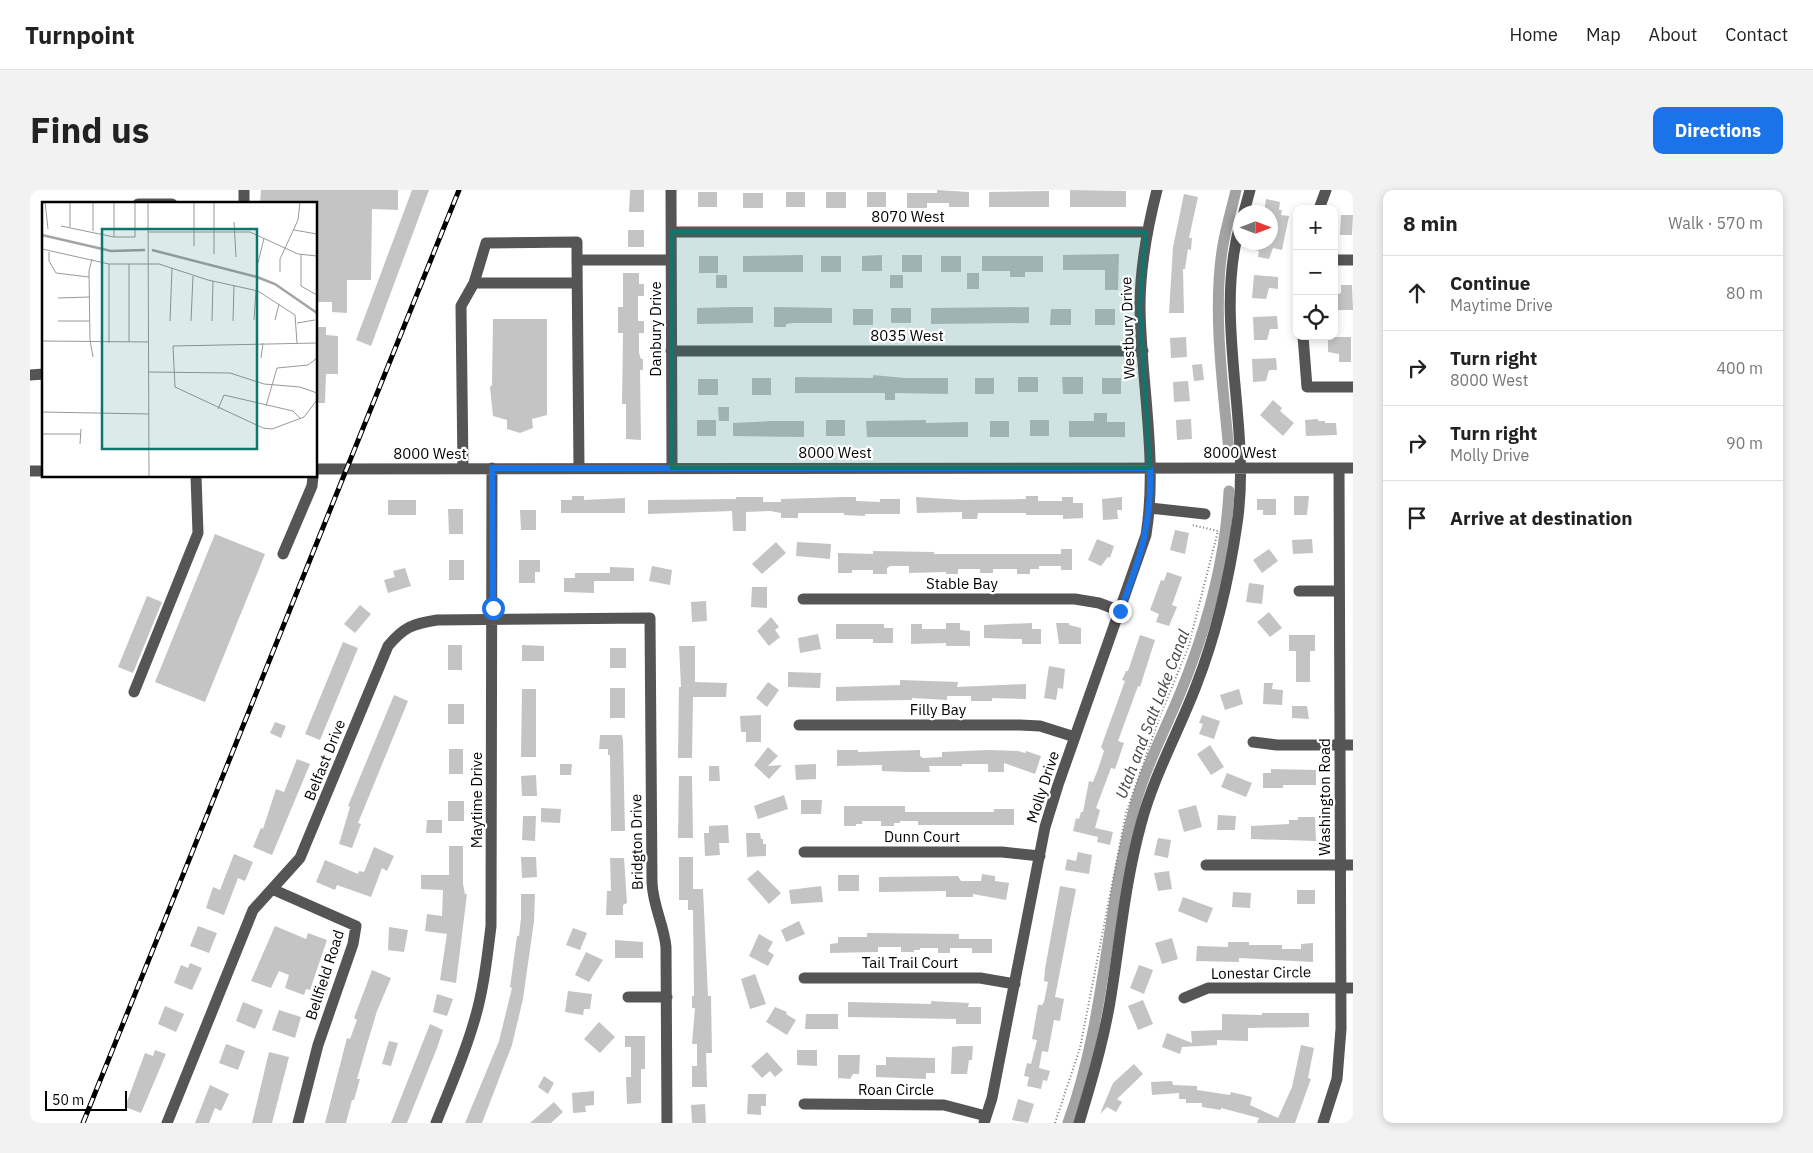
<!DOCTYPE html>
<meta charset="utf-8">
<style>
:root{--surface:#fff;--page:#f2f2f2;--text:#222;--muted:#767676;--line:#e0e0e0;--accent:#1a73e8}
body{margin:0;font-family:"IBM Plex Sans",sans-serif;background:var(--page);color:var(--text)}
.controls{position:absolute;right:15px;top:15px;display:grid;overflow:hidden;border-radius:10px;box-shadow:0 2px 8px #0003}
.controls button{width:45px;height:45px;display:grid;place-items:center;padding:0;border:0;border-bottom:1px solid var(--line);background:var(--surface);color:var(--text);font:25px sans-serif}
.compass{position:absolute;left:1203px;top:15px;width:45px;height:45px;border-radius:50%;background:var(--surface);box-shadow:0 2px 8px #0003;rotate:90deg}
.scale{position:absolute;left:15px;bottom:12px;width:82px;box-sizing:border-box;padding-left:5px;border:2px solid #000;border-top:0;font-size:14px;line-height:18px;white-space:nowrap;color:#000;-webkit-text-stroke:4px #fff;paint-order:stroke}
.stop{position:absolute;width:15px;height:15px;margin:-11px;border:4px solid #1a73e8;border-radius:50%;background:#fff}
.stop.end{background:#1a73e8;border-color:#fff;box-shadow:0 1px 5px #0008}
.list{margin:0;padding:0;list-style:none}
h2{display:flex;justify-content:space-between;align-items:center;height:65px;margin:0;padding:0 20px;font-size:21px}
h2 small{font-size:16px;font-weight:400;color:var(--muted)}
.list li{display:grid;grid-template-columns:32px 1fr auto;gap:15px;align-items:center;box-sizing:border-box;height:75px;padding:0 20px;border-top:1px solid var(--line)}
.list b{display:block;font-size:19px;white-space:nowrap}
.list p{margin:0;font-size:16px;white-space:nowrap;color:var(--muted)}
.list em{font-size:16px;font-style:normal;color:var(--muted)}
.icon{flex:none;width:28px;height:28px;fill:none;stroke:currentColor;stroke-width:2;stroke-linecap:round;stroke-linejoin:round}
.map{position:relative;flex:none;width:1323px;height:933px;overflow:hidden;border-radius:10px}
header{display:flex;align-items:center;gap:30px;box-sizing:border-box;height:70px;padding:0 25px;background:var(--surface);border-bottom:1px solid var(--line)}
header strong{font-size:24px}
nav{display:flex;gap:28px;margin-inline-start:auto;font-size:18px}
.intro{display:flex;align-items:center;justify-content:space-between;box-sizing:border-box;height:120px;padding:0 30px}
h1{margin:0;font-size:35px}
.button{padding:12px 22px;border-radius:10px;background:var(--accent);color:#fff;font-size:18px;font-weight:700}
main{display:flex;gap:30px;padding:0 30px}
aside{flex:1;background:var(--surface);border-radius:10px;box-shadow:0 2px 8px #0003}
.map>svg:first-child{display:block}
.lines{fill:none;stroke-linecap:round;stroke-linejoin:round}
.canal{stroke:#a3a3a3;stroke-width:11}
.building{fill:#c4c4c4}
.path{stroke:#777;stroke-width:2;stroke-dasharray:1 2.5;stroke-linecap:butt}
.minor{stroke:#555;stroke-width:11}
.rail-casing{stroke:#000;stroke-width:5}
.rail{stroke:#fff;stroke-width:3;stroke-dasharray:9;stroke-linecap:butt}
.route{stroke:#1a73e8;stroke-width:6}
.marked{fill:#0f766e;fill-opacity:0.2;stroke:#0f766e;stroke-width:4;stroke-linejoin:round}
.labels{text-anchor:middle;stroke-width:4.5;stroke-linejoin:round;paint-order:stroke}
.street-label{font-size:15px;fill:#000;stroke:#fff}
.water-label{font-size:16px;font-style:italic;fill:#444;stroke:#fff}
.inset-river{fill:none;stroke:#a3a3a3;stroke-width:2.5}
.inset-road{fill:none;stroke:#999;stroke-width:1}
.view{fill:#0f766e;fill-opacity:0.15;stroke:#0f766e;stroke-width:2.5}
.inset-edge{fill:none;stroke:#000;stroke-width:2.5}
</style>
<header>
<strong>Turnpoint</strong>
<nav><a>Home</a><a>Map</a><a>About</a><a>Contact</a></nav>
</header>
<div class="intro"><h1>Find us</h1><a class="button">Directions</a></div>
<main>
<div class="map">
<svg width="1323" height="933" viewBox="0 0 1323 933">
<rect width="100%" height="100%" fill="#fff"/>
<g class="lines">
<!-- canal -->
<path class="canal" d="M1199,261C1193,197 1182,118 1193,55C1196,37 1202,18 1206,0
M1038,933C1075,832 1076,722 1104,619C1117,570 1143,526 1160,478C1181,422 1196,361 1199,301"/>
</g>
<!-- building -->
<path class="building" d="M231,0H368V20L342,19L341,90H317V123L302,122V112H286V14H230Z
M382,0H399L341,156L326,150Z
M600,0H614V22H599Z
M907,0L939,2V17H919V13H897V18H877V3H907Z
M1040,0L1096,1V17H1040Z
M1019,1V17H959V2Z
M668,2H687V17H668Z
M756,2H775V17H756Z
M796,2H816V18H796Z
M837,2H856V17H837Z
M713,3H733V18H713Z
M1154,4L1168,7L1159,48H1162L1161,60L1158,59L1155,79H1153L1154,123H1139L1143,57Z
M1236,9L1250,12L1249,20H1252L1251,25L1259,26L1252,60L1243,58L1239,69L1228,67L1229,61L1224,60L1226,52H1240V22H1234Z
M1311,25H1323L1322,45H1310Z
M598,40H614V57H598Z
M1089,64L1088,100H1075V80H1033V65Z
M773,65V82H713V66Z
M852,65V81H832V66Z
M872,65H892V82H872Z
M669,66H688V83H669Z
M791,66H811V82H791Z
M911,66H931V82H911Z
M952,66H1013V82H995V87H980V81H952Z
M593,83H609V94H614V106H608V131H614V143H609V163L611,169H613V180H610L611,250L596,249V214H592L593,143H588V117H593Z
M937,83H949V99H937Z
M686,85H697V98H686Z
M860,85H873V98H860Z
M1224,85L1248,87V99L1239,98L1236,109L1222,108Z
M1311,95H1322L1323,120H1304V106L1311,103Z
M704,117H723V133L667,134V118Z
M744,117L802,118V133H763L756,134V137H744Z
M999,117V133L901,134V118Z
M861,118H881V133H861Z
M823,119H843V135H823Z
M1021,119H1041V135H1020Z
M1065,119H1085V135H1065Z
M1247,126L1248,139H1240L1237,150H1224L1223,127Z
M463,129H517V225L502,229L503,238L490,243L477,239V230L463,226L460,197L462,195Z
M286,137H296V145L308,146V184H296L295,213H286Z
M1156,147L1157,167L1141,168L1140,148Z
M1298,147H1321V172H1309V164L1298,162Z
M1246,168L1247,180H1239L1236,191L1223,192L1222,169Z
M1172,174L1174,190L1164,191L1162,175Z
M843,185L875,188H918V204L865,203V210H855V203H765V187L843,188Z
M988,187H1008V202H988Z
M1032,187H1053V204H1033Z
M722,188H741V205H722Z
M945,188H964V204H945Z
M1072,188H1091V204H1072Z
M668,189H688V205H668Z
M1158,191L1160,211L1144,212L1143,192Z
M1243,210L1252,218L1250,221L1264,233L1253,246L1230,225Z
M688,217H699V231H689Z
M1064,223H1077V232H1095V247H1039V231H1064Z
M1161,229L1162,249L1147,250L1146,230Z
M1288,229V231H1295V233H1306L1307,245L1276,246L1275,230Z
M667,230H686V246H667Z
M796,230H815V246H796Z
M896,230V233L938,232V247H837L836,231Z
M1000,230H1019V246H1000Z
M742,231H774V247L703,246V233Z
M960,231H979V247H960Z
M542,306H554V310L595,308V323H531V310H542Z
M996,306H1008V311H1032V307H1043V313H1053V328L1033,329V325H996V323H948L947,329H932V322L887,323L886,307L932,310L996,309Z
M1264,306H1279L1277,325H1264Z
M706,307H733V312H751V309L814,307H826V311L850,312V309H870V324H835V326L814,325V323H768V328H751V323L740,321L716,322V341H703L702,321L618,324V310L706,309Z
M1092,307V320H1087L1088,329L1073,330L1072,309Z
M1227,309H1246V325H1233V320H1227Z
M358,310H386V325H358Z
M418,319H433V344H419Z
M490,320H506V340H491Z
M1145,340L1159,343L1155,364L1140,360Z
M185,344L235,364L175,512L125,492Z
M1067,349L1084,356L1080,368L1078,367L1071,376L1058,370Z
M1282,349L1283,363L1263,364L1262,350Z
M746,352L756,363L732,384L722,374Z
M767,352L801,354L800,369L766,366Z
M1031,359H1042V380H1031V376H1009V379H1000V384H987V379H963V383H950V379H928V384H916V382L879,383V376H860L857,378V384H843V380H822V383H808V363L843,364V361L904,362V364H1031Z
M1239,359L1248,371L1232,383L1223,370Z
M419,370H434V390H419Z
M489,370H510V382H505V393H489Z
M622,376L642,380L640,395L619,391Z
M580,377L604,378V391H564V403L534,402V388H545V383H580Z
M375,378L381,396L358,403L354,390L365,387L363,381Z
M1137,382L1152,387L1142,415L1147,417L1139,436L1126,432L1129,424L1120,420L1131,390L1134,391Z
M1219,393L1234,395L1232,414L1216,412Z
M722,397H737V418L721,417Z
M117,406L132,412L103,483L88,477Z
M676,411L677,431L662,432L661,412Z
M330,415L341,424L325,443L314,434Z
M1239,422L1252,438L1240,447L1227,432Z
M741,427L749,437L745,440L750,447L739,456L727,441Z
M916,433H930V440L940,441V456H916V453L881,454V434H892V439H916Z
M1002,433V439H1011V454H992V449L954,448V435Z
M1026,433H1039V435L1051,438V454H1029Z
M806,434H854V438H863V453H843V449H806Z
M788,444L791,459L770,463L768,448Z
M1110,445L1125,450L1110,497L1108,496L1088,551L1094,553L1085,579L1081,578L1066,618L1070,620L1065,638L1083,642L1080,655L1067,652L1068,647L1043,641L1046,628L1049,629L1051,622H1053L1059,591L1063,592L1068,579L1074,561L1071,557L1095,491L1092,490L1096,481H1098Z
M1259,445H1285V461H1280V492H1266V461H1259Z
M313,452L328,458L290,550L275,544Z
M418,455H432V480H418Z
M492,455L514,456V471H492Z
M649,456H665V492L697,493L696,507H663L662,568H648L649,497H651Z
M580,458H596V478H580Z
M1019,476L1035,479L1033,499L1028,498L1026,510L1014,508Z
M758,482L791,483L790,498L758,497Z
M870,490L928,492L927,497L996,494V509L962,508V511H941V506H917V510L882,508V510L806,511V497L870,495Z
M738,492L749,500L737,517L726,508Z
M1234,493H1243L1242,499L1253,500L1252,515L1233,514Z
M580,498H595V528H580Z
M492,499H506V567H491Z
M1209,499L1213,514L1195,520L1190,505Z
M364,505L378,511L328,633L331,634L322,658L309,654L320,617L318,616Z
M418,514H434V534H418Z
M1262,516H1277L1279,529L1262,528Z
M731,525V552H716V542H711L710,526Z
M1172,525L1190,531L1184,549L1169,544L1173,534L1169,533Z
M245,532L256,536L251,548L240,543Z
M570,545H592L593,551L595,641H581L580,565H578V559H569Z
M1180,555L1194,577L1181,585L1167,564Z
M738,557L748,566L738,576L752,575L739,589L724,575Z
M419,559H433V584H419Z
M807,560H828V562L890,560V566L893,568L912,567V562L958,560L988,561L995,563L996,561L1011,566L1005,584L974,573V582H958V574H932V576H899L900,582H877L852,581V575L807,576Z
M267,569L280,574L242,665L223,657L231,638L233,639L246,599L254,602Z
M530,574H542L541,585H530Z
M786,574V589L766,590L765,575Z
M679,576H689L690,591H679Z
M1241,579L1286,580V595H1253V598H1233V583H1241Z
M1197,583L1222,593L1216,607L1191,597Z
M506,585L507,606H492L491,586Z
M649,586H662L663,648H648Z
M754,605L758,619L728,629L724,616Z
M771,610H792L791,624H771Z
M418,611H434V631H418Z
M1166,615L1172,637L1154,642L1148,620Z
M814,616H875V622H964V619H984V635H888V631H870V633H864V636H851V631H832V634H826V636H814Z
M511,618L531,619L530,633L511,632Z
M1188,625L1206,626L1205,640H1187Z
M493,626H506L505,651L492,650Z
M1268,627H1285L1286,651L1221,649V636L1259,634V630H1268Z
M397,630H412V643H396Z
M698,635L699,653H689L690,665L675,666L674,643H679V636Z
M716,643H730L731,649H733V654H736V666L717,667Z
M1128,648L1141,650L1138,668L1124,665Z
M419,656H433V694L435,704H437L426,793L410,790L417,744L395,741L397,724L412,726L413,700L391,699V685H419Z
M344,657L364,666L357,681L352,678L341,707L307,695L305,700L286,692L295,670L328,684L329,681L334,682Z
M1048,662L1062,665L1059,684L1035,680L1037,669L1046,671Z
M204,664L223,672L215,691L208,688L194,725L176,718L183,697L190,700Z
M491,667H506L507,687L492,688Z
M649,667H663V699H673L678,806H681L682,863H676L677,897H662V876H667V854H662L665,818H662V806H664L663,720H658V710H649Z
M580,668H594L597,713L593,715V725H576L577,701H581Z
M728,680L751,703L739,714L717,689Z
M1139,681L1142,699L1128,701L1124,683Z
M952,684L965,686V691L979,693L976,710L943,704V707H916V701L849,702V687L928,686L931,691H951Z
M808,685H829V701H808Z
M791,696L793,712L761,714L759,700Z
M1030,696L1046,699L1025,807L1034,809L1030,831L1024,830L1018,862L1012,861L1009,878L1020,881L1017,891L1013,890L1011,899L997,896L999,887L994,886L997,873L1001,874L1007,850L1002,849L1008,815H1012L1014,812L1018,792L1014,791L1015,779Z
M1267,700H1285V714H1267Z
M1203,702L1221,703L1220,718L1202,717Z
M491,704H505L504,731L493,809L482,855L452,933H435L469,851L482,798L480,797L487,746H489L491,728Z
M1153,707L1183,718L1177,733L1148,721Z
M769,731L775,744L756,752L751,740Z
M168,736L187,743L179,763L160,756Z
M245,736L276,749L278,743L297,750L280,800L276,799L274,805L255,798L259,785L249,781L241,798L221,791Z
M359,737L378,740L374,762L358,760Z
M543,738L557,743L550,760L536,755Z
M837,743L929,744V749H962V763H942V758H920V763H908V758H890V760H884V762H871V757H848V762L800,763V754L808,753V747H837Z
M729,744L743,752L738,761L744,765L738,776L719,766Z
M1142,748L1148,769L1132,774L1125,753Z
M585,750L613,752V768H585Z
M1198,752H1219V755H1252V759H1271V754L1283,753V772L1209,768V772L1166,771L1167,756L1198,757Z
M556,762L573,770L559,792L545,785Z
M160,773L172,778L162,800L144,793L151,775L158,778Z
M1109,775L1123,780L1114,804L1100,798Z
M342,780L361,788L347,821L338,851L327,889H330L324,910H322L316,933H295L317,848L320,849L327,830L324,828Z
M725,784L736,814L720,819L711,789Z
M538,801L562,804L560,819H554L553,825L535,822Z
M407,804L423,809L417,826L403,822Z
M1113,810L1123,834L1108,840L1098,816Z
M901,811L939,813L938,817H951V834H926V829L818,827V812L901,814Z
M213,812L233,820L225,839L206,831Z
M135,816L154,824L146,842L128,834Z
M745,817L757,822L756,824L766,830L757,845L736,832Z
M249,820L271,827L265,848L242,840Z
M1232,823H1279V837L1218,838V851L1187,850V855L1152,857L1150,864L1132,857L1137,843L1162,853L1161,841L1192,840V824L1232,825Z
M776,824H808V839H775Z
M569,832L585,847L570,863L554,849Z
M400,834L413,840L407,858L377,933H361Z
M595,846H615V879H611V913L597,914L596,887H601V857H595Z
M359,851L368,853L361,876L352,874Z
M196,854L215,861L208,880L189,873Z
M1271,855L1284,858L1278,888L1281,889L1265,933H1227L1229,928L1191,918V920L1172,917V913H1156V909H1149V903L1122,905L1121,892L1142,891L1143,895L1167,896V900L1200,905L1201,902L1222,907L1220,915L1248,928L1262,897Z
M930,856H943L942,870H939L937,884H921L922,857Z
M125,860L136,864L111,923L95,917L115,863L123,866Z
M767,860H787V876L767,875Z
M239,862L259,867L242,933H222Z
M737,862L753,880L745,887L740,881L732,888L721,876Z
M808,865H830L829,884H823L820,889L808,888Z
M856,867L905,868V883H896V889L846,887V875H856Z
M1104,874L1113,884L1087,909L1092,912L1086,922L1077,917L1070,924L1083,893Z
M514,886L524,893L518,904L508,897Z
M180,895L199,904L191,921L185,918L179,933H165Z
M564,901V915L555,916L556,922L543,923L542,903Z
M718,904H736V916H731V925L717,924Z
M988,909L1004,914L998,933L982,930Z
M524,912L533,922L521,933H500Z
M675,914L676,933H662L661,915Z"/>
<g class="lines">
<!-- path -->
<path class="path" d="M1025,933L1050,858L1096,623L1130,526L1158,458L1188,341L1162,335"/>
<!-- minor -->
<path class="minor" d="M641,0L642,278
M108,14H142
M214,14V0
M1289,19L1296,0
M1214,22L1220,0
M641,42H1116
M1304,70H1323
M444,93L456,53L547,52V70
M1273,146L1277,197H1323
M641,161H1113
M0,185L14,184
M549,278L547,70H641
M286,279L1323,278
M433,279L431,116L444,93H547
M0,281H14
M1120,318L1175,324
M253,364L282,296L283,286
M1269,401H1309
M773,409H1045L1069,413L1090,421
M104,502L168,343L166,286
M769,535H990L1010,536L1045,547
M1223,552L1247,555H1323
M774,662H972L1010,666
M1176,675H1323
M242,699L326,736L323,754L288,855L268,933
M774,788H950L985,794
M598,807H637
M1154,808L1178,798H1323
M774,914L914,915L956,926
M137,933L223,720L270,668L358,456C374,437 382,434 407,430L620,428L622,693C623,716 634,735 636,757L637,933
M406,933C419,900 433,869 443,835C453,804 457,769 461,736L462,278
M954,933L962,908L1015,637L1028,595L1116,345C1128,270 1111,193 1110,117C1110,76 1117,39 1127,0
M1049,933C1061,893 1073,853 1080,812C1090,752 1095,692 1111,634C1124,585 1148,543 1166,496C1186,445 1199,389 1207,334C1222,235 1183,133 1210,34
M1293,933L1307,889L1311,839L1309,278"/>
<!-- rail casing -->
<g class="rail-casing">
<path id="rail" d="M53,933L429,0"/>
</g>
<!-- rail -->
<use href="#rail" class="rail"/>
</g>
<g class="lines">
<!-- route -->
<path class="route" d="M463,418L462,278H1120C1122,334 1110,369 1090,421"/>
</g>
<!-- marked area -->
<path class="marked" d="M641,42H1116L1110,117L1120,278H642Z"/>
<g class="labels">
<!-- street labels -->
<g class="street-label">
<text x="878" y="32">8070 West</text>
<text transform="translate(1098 138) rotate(-92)" y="5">Westbury Drive</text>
<text transform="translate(626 139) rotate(-90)" y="5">Danbury Drive</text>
<text x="877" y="151">8035 West</text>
<text x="805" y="268">8000 West</text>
<text x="1210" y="268">8000 West</text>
<text x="400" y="269">8000 West</text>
<text x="932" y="399">Stable Bay</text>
<text x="908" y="525">Filly Bay</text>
<text transform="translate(295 570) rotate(-68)" y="5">Belfast Drive</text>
<text transform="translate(1013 597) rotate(-72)" y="5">Molly Drive</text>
<text transform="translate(1295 607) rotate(-90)" y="5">Washington Road</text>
<text transform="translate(447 610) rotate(-90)" y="5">Maytime Drive</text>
<text x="892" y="652">Dunn Court</text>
<text transform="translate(607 652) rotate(-91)" y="5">Bridgton Drive</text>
<text x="880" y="778">Tail Trail Court</text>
<text transform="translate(1231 783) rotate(-1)" y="5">Lonestar Circle</text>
<text transform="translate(295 785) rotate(-72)" y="5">Bellfield Road</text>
<text x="866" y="905">Roan Circle</text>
</g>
<!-- water labels -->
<g class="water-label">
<text transform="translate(1122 524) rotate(-69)" y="6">Utah and Salt Lake Canal</text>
</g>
</g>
<!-- overview -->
<g transform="translate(12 12)">
<rect width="275" height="275" fill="#fff"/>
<path class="inset-river" d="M0,33L69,49L103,48M110,48L215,75L233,82L275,111"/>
<path class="inset-road" d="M3,0L6,27M28,0V25M106,0L107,275M172,0V52M192,20L194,55M19,24L72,35H93V0M252,28L275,32M51,29V0M106,30H208L256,52L275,54M72,35V0M152,44V0M0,47L67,62H117L166,78L216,89L253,113L255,141M7,50V59L14,71L47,75M259,53V84L275,93M50,57L47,69L48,138L51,155M216,61L222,36M87,62V140M238,70V57L256,18L258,0M16,96L47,95M212,118L214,88M233,118L237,102M16,119H47M128,119L130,66M149,119L151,74M170,119L171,79M191,119L192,83M255,121L273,118M0,139L106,140M67,141V62M275,141L131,144L133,185L221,226L230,227L262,215L275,198M219,156L221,141M106,170L188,171L222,182L258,185L275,191M224,204L235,166L266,163L275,156M176,207L182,193L251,209L259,217M0,210L107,212M0,232H39M38,242L39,227"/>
<path class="view" d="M60,27H215V247H60Z"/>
<rect width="275" height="275" class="inset-edge"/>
</g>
</svg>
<div class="controls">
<button>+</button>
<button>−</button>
<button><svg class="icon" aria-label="locate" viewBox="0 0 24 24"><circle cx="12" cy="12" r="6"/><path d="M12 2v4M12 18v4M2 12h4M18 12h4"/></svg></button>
</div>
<svg class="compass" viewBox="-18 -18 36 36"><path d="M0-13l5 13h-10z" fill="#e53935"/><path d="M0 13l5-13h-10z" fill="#767676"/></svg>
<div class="scale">50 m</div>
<div class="stop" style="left:463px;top:418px"></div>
<div class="stop end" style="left:1090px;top:421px"></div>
</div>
<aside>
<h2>8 min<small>Walk · 570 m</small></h2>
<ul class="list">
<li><svg class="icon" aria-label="ahead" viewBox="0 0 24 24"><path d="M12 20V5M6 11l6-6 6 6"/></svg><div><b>Continue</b><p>Maytime Drive</p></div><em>80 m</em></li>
<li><svg class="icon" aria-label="right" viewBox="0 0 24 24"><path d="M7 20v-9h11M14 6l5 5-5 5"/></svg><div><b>Turn right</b><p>8000 West</p></div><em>400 m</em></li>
<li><svg class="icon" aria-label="right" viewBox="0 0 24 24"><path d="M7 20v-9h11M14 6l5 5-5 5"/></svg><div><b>Turn right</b><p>Molly Drive</p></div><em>90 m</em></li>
<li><svg class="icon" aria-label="arrive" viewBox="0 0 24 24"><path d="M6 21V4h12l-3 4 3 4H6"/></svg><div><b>Arrive at destination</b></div></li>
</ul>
</aside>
</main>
